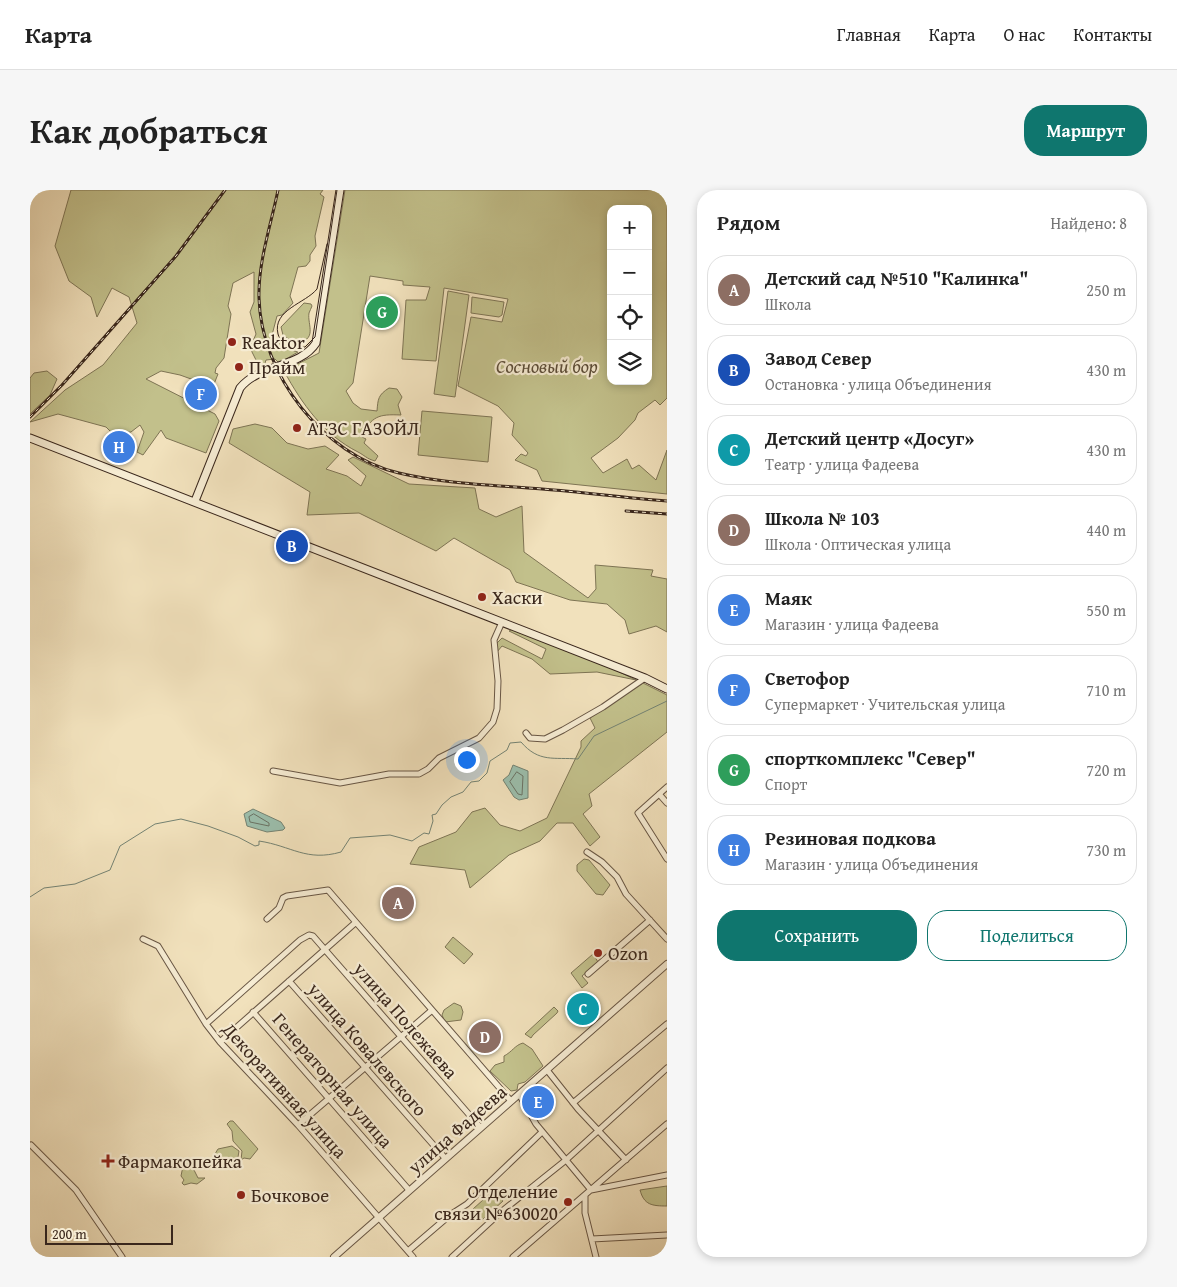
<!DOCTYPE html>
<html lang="ru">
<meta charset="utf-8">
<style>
:root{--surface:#fff;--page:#f6f6f6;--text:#222;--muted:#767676;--line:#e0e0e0;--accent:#0f766e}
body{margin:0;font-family:"Gentium Book Plus",serif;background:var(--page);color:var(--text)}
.controls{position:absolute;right:15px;top:15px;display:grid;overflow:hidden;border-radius:10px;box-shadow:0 2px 8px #0003}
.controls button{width:45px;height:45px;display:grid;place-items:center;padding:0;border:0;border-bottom:1px solid var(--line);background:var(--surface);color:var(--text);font:25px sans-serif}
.scale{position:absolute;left:15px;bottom:12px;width:128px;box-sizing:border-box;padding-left:5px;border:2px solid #3a271c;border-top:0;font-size:14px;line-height:18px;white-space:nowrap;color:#3a271c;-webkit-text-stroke:4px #f6ecd3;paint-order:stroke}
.you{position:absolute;left:436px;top:569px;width:18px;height:18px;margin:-12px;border:4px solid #fff;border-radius:50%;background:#1a73e8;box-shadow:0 0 0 8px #1a73e833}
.badge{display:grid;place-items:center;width:32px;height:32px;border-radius:50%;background:var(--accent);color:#fff;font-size:16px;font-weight:700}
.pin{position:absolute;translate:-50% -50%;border:2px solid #fff;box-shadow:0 1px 5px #0006}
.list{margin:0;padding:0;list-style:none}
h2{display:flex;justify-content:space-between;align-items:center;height:65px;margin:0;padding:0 20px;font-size:21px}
h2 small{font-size:16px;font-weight:400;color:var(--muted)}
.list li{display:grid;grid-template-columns:32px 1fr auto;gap:15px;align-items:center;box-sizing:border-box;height:70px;margin:0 10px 10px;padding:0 10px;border:1px solid var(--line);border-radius:20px}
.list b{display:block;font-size:19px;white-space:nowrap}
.list p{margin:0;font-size:16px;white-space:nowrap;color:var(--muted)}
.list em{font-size:16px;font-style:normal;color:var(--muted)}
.actions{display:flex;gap:10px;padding:15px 20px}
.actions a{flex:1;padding:11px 0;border:1px solid var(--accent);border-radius:20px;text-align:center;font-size:18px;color:var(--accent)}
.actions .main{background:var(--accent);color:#fff}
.icon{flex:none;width:28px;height:28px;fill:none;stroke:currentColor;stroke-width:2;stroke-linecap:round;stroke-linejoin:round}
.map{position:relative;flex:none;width:637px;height:1067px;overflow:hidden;border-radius:20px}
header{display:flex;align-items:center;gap:30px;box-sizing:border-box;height:70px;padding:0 25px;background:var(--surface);border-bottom:1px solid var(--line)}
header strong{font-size:24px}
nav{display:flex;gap:28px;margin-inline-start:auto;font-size:18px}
.intro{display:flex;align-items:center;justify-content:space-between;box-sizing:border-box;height:120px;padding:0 30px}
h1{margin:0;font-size:35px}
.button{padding:12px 22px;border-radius:20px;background:var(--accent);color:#fff;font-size:18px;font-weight:700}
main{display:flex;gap:30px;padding:0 30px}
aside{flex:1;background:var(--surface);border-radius:20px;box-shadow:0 2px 8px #0003}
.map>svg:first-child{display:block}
.green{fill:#c2c08b;stroke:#7e7454;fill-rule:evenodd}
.water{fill:#9bbeac;stroke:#748272}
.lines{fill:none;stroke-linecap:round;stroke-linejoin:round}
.shore{stroke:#6a7264;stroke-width:1}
.stream{stroke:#748272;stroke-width:1}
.minor-casing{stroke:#685644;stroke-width:7}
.tertiary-casing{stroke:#685644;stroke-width:8}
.secondary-casing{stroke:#3a271c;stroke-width:9}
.minor{stroke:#f6ecd3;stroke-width:5}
.tertiary{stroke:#f6ecd3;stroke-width:6}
.secondary{stroke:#f6ecd3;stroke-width:7}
.tram{stroke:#3a271c;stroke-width:1}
.rail-casing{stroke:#3a271c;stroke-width:3}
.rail{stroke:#f6ecd3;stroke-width:1;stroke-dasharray:4;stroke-linecap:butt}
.poi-dot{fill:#8f2418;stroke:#f6ecd3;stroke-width:2}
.labels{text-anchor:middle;stroke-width:4.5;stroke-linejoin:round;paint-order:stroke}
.poi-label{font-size:19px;fill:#3a271c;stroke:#f6ecd3;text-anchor:start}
.park-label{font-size:19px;font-style:italic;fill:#5c4d38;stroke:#f6ecd3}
.street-label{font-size:19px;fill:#3a271c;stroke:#f6ecd3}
</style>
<header>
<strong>Карта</strong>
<nav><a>Главная</a><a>Карта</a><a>О нас</a><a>Контакты</a></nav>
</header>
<div class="intro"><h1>Как добраться</h1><a class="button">Маршрут</a></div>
<main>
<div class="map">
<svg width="637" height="1067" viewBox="0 0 637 1067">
<rect width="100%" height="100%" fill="#f1e1bc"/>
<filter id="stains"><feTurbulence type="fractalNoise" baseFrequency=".004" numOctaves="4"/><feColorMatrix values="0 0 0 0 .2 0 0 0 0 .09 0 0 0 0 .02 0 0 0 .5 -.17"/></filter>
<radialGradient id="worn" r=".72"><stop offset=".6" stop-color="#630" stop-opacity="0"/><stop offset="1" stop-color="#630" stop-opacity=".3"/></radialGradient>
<!-- green -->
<path class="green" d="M41,0H293L290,4L294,7L285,46L286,56L280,65V71L276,76L268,77L260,106L263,113L252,125L247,126L242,145L254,158L268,162L249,173L245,169L236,170L233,179L227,183V172L220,158L226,144L220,122L224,112V82L203,93L198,116L201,124L194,168L186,178L185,183L188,184L184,194L182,191L175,194L150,185L131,181L116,189L185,224L189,231L176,263L136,248L131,240L113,265L107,262L114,242L110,235L101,242L83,244L76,237L28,224L0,232L35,200L73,175L107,133L99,107L82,98L67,127L61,107L39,91L25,56Z
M315,0H637V208L630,215L625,210L608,223L605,230L588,248L561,268L573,283L597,269L602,279L609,275L626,290L637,260V304L512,291L507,280L485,270L491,264L496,266L498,263L482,245L484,233L468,216L428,196L441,127L472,132L478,109L414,98L406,171L372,169L376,110H396L400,97L373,95V91L340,86L323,193L316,201L323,213L331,219L347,221C348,209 348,205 359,198L367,199L372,207L368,215L371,225C348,224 343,226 330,246L336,249L334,253L348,266L345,271C337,269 334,265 328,262C294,245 272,214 254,181L289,163ZM581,19H618V191H581Z
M418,101L439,105L425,207L404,204Z
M442,107L474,112L472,125L469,127L441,123Z
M274,113L281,114L282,116C281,118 280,121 279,123C277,135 289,151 264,153L253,145L251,137Z
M17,181L27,189L20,205L0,224V188L4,183Z
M392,221L462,227L458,272L388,265Z
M225,234L242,238L257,253L278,259L295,256L309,265L296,279L317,286L331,296L336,286L318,270L323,267L379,294L445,298L449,319L466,327L492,316L494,362L558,408L566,399L565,375L623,380L621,386L637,389V442L626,436L599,444L595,430L577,414L540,410L486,392L480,380L424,348L406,361L329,323L277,325L280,302L199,253L203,239Z
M483,439L569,472L606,490L567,482L520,484L502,469L472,456L467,462L466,454L472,448L512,469L516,459L479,441Z
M613,493L637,505V542L559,604L562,616L553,624L570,647L560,656L543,633H527L510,651L479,665L440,698L435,680L380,674L389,657L426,642L442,622L455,618L470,635L490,641L517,628L551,557V551L565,538L560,528Z
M554,669L559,670L580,695L573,705L566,704L547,681V675Z
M423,747L443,764L434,774L415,757Z
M563,764L568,772L552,786L558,793L552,798L541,783Z
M424,813L431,816L433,822L431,830L415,832L412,825L414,820Z
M524,817L528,821L527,823L503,845L501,848L495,844Z
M493,853L502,859L513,876L495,892L488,894L487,900L481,901L460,881L465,875L474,872V866C482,862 485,855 493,853Z
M200,931H203L228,959L220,969L214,968L211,970L212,961L203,951L202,941L197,934Z
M202,956L209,961L208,967L193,978L183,967L188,959Z
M159,970V978L164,980L168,988H175L167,994L161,993L154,995L152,993L154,990L151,986L154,971Z
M637,996V1016C622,1016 614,1015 610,1000Z
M464,1000L473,1011L452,1030L443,1019Z"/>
<!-- water -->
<path class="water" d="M483,575L498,581V608L489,610L484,607L473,590L479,585Z
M223,619L251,632L255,638L253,640L237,642L217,636L214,624Z"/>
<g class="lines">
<!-- shore -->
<path class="shore" d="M487,582L493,586L492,605L488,604L480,592Z
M224,624L239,633V636L220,632L219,627Z"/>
<!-- stream -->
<path class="stream" d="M0,707L14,698L45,694L80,680L90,656L125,634L151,629L178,636L208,647L225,656L229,655V651C262,656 276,672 311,662L320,648L360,645L382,651L394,643L399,644L403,631L402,625L406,624L412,615L421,607L433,602L441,592L449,591L457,583L460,571L477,560L480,553L491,552C509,573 524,567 548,569L564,546L637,511"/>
<!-- minor casing -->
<g class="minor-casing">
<path id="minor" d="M496,543L500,548L515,549L533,540L573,517L615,488
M243,581L310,593L359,584H389L398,579L409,568L449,548L463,532L467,519L468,491L464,450L472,432
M637,597L608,623L637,669
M629,604L637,613
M557,662L572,672L587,687L596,704L637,749
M237,729L249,718L253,708L257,706L298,700L481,911
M113,749L128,756L176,834L190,852L268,935L383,1067
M558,784L620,730
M259,791L415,968
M223,822L379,1000
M176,834L270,750L279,745L283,746L450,937
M190,852L325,733
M517,880L548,919L596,970
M489,904L506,934L561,1000L637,985
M543,913L637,834
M268,935L401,821
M1,955L46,1000L92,1067
M555,1005V1023L566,1067
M562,1049L637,1045
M378,1061L420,1025L437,1014L512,942
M422,1067L471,1022L536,970L637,878
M483,1067L637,934"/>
</g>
<!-- tertiary casing -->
<g class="tertiary-casing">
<path id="tertiary" d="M304,1067L637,774"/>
</g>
<!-- secondary casing -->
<g class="secondary-casing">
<path id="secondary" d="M0,248L615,488L637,499
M165,311L210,198C229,174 270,178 286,153L310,0"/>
</g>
<!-- minor -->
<use href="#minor" class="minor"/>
<!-- tertiary -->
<use href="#tertiary" class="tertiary"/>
<!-- secondary -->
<use href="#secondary" class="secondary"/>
<!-- tram -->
<path class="tram" d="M297,54L287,99C276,113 242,120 248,144C250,151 255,155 261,158L275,157L285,147L307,0"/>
<!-- rail casing -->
<g class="rail-casing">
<path id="rail" d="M248,0C241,35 228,72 229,108C231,185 293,265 369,283C415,294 465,295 512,299C554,302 595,308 637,311
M0,227L32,195L146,66L195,0
M596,321L637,324"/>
</g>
<!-- rail -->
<use href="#rail" class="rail"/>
</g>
<!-- markers -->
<g class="poi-dot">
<circle cx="202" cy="152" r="5"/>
<circle cx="209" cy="177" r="5"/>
<circle cx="267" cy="238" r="5"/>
<circle cx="452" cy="407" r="5"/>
<circle cx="568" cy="763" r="5"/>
<path d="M75.5 963.5h5v5h5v5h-5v5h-5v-5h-5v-5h5z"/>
<circle cx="211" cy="1005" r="5"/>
<circle cx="538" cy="1012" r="5"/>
</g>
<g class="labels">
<!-- poi labels -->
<g class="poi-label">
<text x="212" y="159">Reaktor</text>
<text x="219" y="184">Прайм</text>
<text x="277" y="245">АГЗС ГАЗОЙЛ</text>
<text x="462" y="414">Хаски</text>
<text x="578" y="770">Ozon</text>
<text x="88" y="978">Фармакопейка</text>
<text x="528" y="1008" text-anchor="end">Отделение<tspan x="528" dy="22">связи №630020</tspan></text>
<text x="221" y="1012">Бочковое</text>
</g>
<!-- park labels -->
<g class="park-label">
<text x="517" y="183">Сосновый бор</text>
</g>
<!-- street labels -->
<g class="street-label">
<text transform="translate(376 830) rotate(49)" y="7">улица Полежаева</text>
<text transform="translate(338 859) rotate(49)" y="7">улица Ковалевского</text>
<text transform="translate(303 890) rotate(49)" y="7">Генераторная улица</text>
<text transform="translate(255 900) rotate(48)" y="7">Декоративная улица</text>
<text transform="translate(427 939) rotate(-41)" y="7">улица Фадеева</text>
</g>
</g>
<rect width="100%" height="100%" filter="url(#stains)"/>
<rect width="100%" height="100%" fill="url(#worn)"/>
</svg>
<div class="controls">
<button>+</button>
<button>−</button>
<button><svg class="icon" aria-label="locate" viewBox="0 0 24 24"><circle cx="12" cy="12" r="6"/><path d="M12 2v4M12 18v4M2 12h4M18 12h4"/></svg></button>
<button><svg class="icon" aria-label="layers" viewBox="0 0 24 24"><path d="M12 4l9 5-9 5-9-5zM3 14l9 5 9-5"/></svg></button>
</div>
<div class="scale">200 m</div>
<div class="you"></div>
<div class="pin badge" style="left:368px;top:713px;background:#8d6e63">A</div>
<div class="pin badge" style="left:262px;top:356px;background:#1a4fb4">B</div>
<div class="pin badge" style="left:553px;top:819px;background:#0f9aa8">C</div>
<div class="pin badge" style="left:455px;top:847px;background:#8d6e63">D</div>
<div class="pin badge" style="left:508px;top:912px;background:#3f7fe0">E</div>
<div class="pin badge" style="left:171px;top:204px;background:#3f7fe0">F</div>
<div class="pin badge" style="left:352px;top:122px;background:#2e9e5b">G</div>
<div class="pin badge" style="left:89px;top:257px;background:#3f7fe0">H</div>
</div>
<aside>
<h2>Рядом<small>Найдено: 8</small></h2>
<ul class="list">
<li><span class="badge" style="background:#8d6e63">A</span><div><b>Детский сад №510 &quot;Калинка&quot;</b><p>Школа</p></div><em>250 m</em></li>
<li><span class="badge" style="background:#1a4fb4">B</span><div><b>Завод Север</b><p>Остановка · улица Объединения</p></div><em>430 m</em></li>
<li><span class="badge" style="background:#0f9aa8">C</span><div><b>Детский центр «Досуг»</b><p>Театр · улица Фадеева</p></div><em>430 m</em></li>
<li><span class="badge" style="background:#8d6e63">D</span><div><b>Школа № 103</b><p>Школа · Оптическая улица</p></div><em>440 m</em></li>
<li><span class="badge" style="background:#3f7fe0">E</span><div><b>Маяк</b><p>Магазин · улица Фадеева</p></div><em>550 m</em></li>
<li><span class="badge" style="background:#3f7fe0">F</span><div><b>Светофор</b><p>Супермаркет · Учительская улица</p></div><em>710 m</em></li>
<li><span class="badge" style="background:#2e9e5b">G</span><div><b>спорткомплекс &quot;Север&quot;</b><p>Спорт</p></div><em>720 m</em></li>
<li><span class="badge" style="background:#3f7fe0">H</span><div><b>Резиновая подкова</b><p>Магазин · улица Объединения</p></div><em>730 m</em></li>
</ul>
<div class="actions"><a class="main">Сохранить</a><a>Поделиться</a></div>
</aside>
</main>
